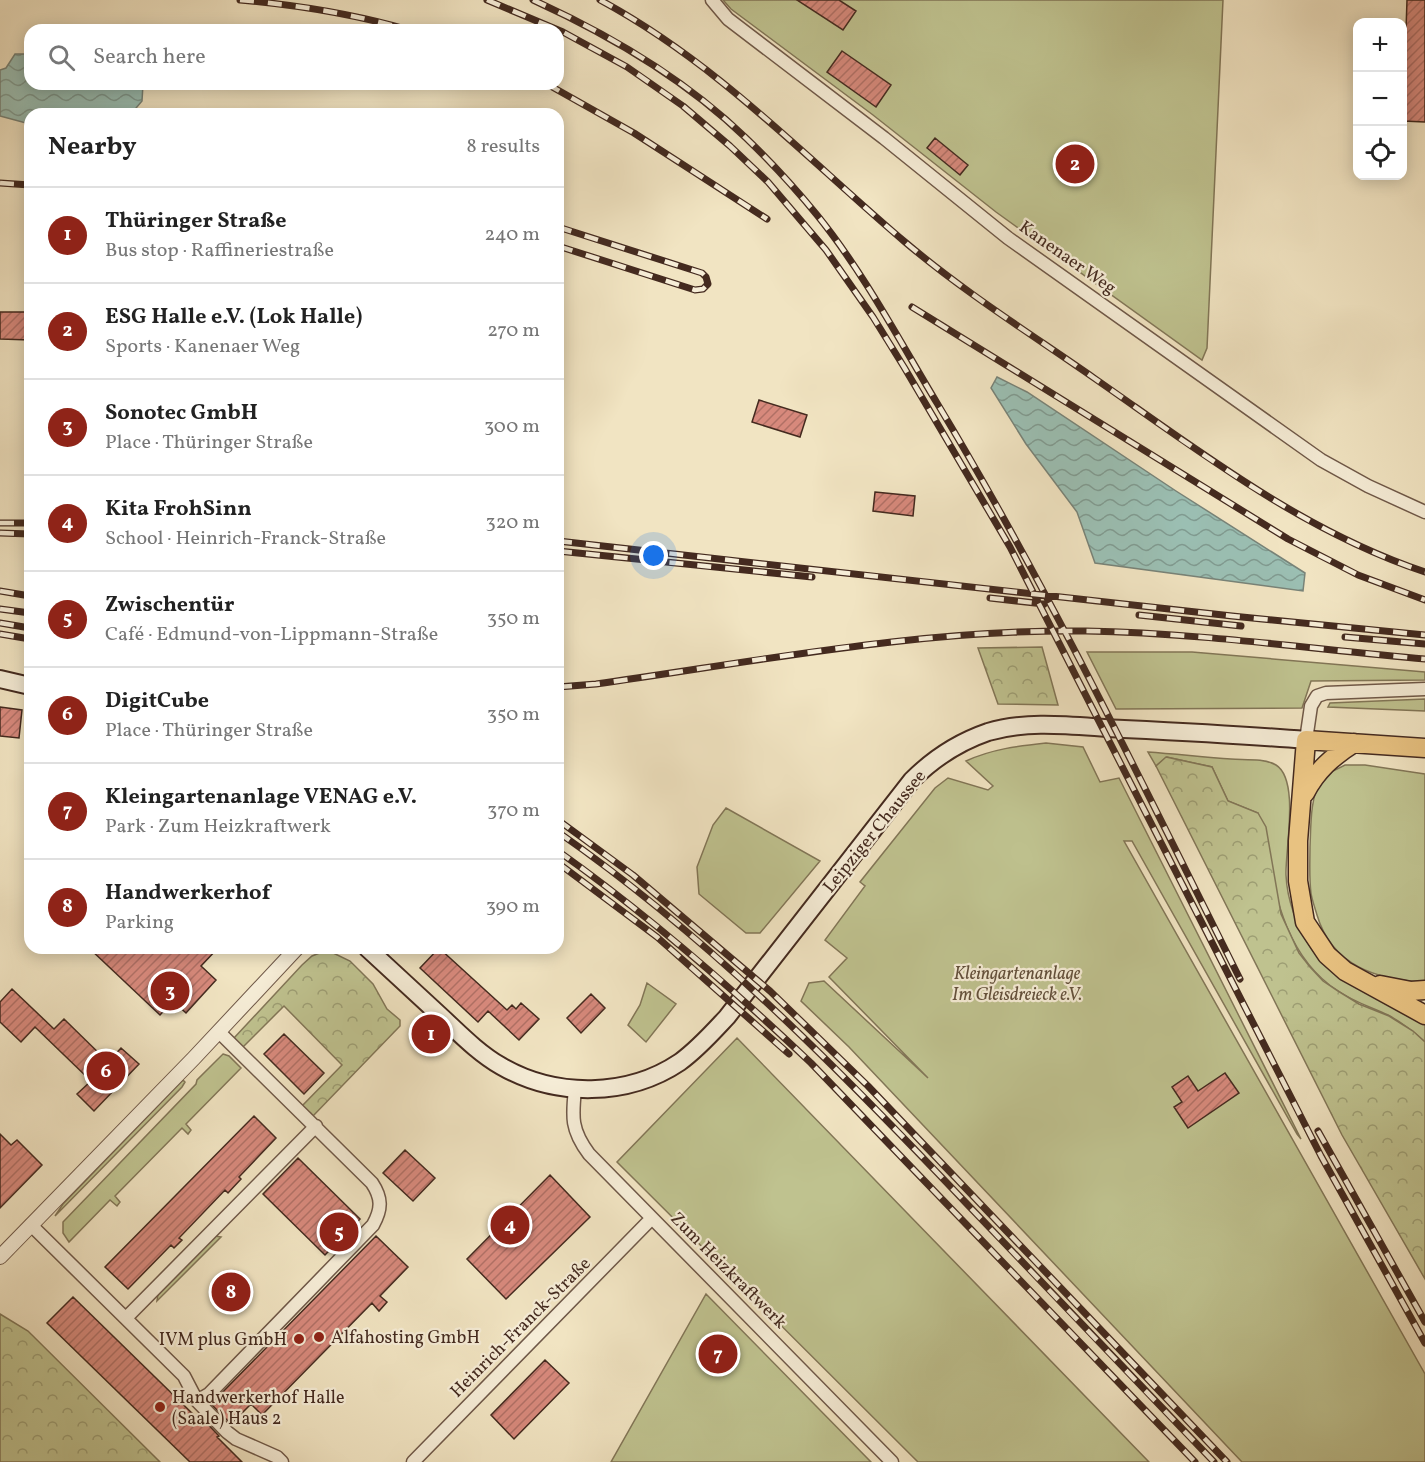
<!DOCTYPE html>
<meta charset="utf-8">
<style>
:root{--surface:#fff;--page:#f6f6f6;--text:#222;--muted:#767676;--line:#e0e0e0;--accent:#8f2418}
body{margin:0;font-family:Vollkorn,serif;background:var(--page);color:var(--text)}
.controls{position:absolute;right:18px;top:18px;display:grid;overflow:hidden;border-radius:12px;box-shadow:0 3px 15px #0003}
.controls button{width:54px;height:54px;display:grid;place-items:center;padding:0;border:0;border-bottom:2px solid var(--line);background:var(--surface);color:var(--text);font:30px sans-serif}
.you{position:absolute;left:654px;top:556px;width:21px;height:21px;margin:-15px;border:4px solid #fff;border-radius:50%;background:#1a73e8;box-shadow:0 0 0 9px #1a73e833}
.badge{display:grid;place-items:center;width:39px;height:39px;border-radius:50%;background:var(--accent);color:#fff;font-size:20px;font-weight:700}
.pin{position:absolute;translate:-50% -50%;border:3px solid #fff;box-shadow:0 2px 6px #0006}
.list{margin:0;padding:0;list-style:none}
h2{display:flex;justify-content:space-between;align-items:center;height:78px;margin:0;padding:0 24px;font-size:26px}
h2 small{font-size:20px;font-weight:400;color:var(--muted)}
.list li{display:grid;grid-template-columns:39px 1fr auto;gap:18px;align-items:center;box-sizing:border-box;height:96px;padding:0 24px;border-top:2px solid var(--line)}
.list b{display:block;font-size:22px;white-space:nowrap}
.list p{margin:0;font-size:20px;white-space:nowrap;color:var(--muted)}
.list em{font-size:20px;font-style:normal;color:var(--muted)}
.icon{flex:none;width:33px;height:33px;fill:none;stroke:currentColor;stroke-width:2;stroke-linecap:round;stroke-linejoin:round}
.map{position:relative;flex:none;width:1425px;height:1462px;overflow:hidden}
.search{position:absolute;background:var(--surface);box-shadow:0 3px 15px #0003;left:24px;top:24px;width:540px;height:66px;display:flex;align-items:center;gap:15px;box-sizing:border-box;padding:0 21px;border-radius:18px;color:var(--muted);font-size:22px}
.panel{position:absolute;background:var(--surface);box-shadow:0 3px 15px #0003;left:24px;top:108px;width:540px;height:846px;border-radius:18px}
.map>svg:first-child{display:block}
.green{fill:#bfc28f;stroke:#827657;stroke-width:1.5}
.forest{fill:url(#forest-crowns);stroke:#827657;stroke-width:1.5}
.water{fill:url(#water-waves);stroke:#788378;stroke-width:1.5}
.building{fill:url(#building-hatch);stroke:#442a1f;stroke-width:1.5}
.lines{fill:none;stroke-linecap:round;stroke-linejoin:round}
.minor-casing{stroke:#6f5848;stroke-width:15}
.tertiary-casing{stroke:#6f5848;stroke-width:16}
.secondary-casing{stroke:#442a1f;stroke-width:20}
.primary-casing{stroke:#442a1f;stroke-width:21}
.minor{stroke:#f6edd7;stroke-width:12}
.tertiary{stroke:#f6edd7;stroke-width:14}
.secondary{stroke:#f6edd7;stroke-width:16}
.primary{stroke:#e8c281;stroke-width:18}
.rail-casing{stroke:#442a1f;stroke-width:7}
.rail{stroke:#f6edd7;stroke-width:4.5;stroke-dasharray:14;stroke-linecap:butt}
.poi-dot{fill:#8f2418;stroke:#f6edd7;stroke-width:2}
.labels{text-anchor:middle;stroke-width:4.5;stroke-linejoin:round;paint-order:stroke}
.street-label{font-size:18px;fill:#442a1f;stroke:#f6edd7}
.park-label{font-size:18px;font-style:italic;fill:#63503b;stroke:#f6edd7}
.poi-label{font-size:18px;fill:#442a1f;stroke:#f6edd7;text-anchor:start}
</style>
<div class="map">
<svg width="1425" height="1462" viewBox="0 0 1425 1462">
<defs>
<pattern id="forest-crowns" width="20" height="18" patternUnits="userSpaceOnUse" patternTransform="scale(1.5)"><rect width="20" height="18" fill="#bfc28f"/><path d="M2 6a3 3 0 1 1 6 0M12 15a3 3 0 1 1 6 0" fill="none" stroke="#9d9e74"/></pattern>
<pattern id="water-waves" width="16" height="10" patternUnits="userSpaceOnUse" patternTransform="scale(1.5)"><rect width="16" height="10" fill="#9bbfb3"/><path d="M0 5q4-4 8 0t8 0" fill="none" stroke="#809b91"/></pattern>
<pattern id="building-hatch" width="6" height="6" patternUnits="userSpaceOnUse" patternTransform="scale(1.5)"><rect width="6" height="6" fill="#d7897c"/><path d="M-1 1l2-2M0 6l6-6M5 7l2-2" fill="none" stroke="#b07065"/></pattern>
</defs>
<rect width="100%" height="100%" fill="#f1e4c2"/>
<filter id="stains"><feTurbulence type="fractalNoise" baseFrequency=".00333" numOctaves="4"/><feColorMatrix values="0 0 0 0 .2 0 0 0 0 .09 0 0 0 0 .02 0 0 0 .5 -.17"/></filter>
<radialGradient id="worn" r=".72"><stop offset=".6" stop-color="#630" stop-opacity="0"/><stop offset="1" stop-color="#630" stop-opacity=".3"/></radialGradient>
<!-- green -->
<path class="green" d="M723,0H1223L1207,348L1202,360L996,212L873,115L731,9Z
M1087,652H1192L1425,672V680L1311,681L1302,708L1116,709Z
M1425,699V711L1328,707L1330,703Z
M1046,743L1083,747L1100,782L1119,778L1301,1139L1297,1134L1132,841H1124L1425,1374V1462H1242L849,1047L801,1001L809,983L824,981L928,1078L829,977L847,958L825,940L865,886L860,882L935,788L948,778L988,790L993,786L966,761C992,749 1018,746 1046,743Z
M1148,752C1176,754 1203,757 1231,759C1244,760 1264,758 1276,765C1300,780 1285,850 1286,875C1287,900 1297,927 1311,948C1328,974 1396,1005 1425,1022V1042C1414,1032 1401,1022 1388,1015C1371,1007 1354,1002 1338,991C1278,952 1273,877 1258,813L1228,801L1212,767L1167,757L1156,766Z
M1345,765H1365L1425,774V982C1377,980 1332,966 1317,915C1315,908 1312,900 1311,893C1309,877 1310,862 1310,847C1311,824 1310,799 1321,779L1325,780L1333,771Z
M726,808L820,861L760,933H746L699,894L697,867L713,825Z
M647,983L676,1004L646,1042L628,1025L640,1005Z
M737,1038L1149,1462H918L617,1162Z
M223,1054L229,1056L241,1068L186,1124L191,1130L188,1134L182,1128L115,1196L120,1202L117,1206L110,1200L69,1242L63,1233V1222L196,1084L197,1080Z
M183,1080L185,1082L182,1087L55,1216L63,1204Z
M215,1236L221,1237L157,1301L158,1294Z
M706,1294L871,1462H611Z"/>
<!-- forest -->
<path class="forest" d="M1042,647L1058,705L998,704L978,648Z
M1166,757L1212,767L1228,801L1258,813L1266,827L1281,914L1299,953L1310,967L1323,981L1338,991L1359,1004L1389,1016L1413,1031L1425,1042V1279L1342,1135L1156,766Z
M327,950L350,961L373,984L387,1009L400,1020V1026L313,1116L302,1106L342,1065L284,1006L243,1047L234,1038L302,965L312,956Z
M0,1314L28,1331L160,1462H0Z"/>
<!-- water -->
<path class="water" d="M15,54H30V84H143L142,101L131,114H30V123H26L0,116V70L6,68Z
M997,377L1027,392L1176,491L1305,573L1303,591L1095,563L1077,512L1026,444L991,388Z"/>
<!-- building -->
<path class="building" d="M797,0H839L856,11L843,30Z
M1407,0H1425V122L1403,121Z
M842,51L891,85L876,107L827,72Z
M935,138L968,165L960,175L927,148Z
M0,312H30V340L0,339Z
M759,400L807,415L800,437L752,422Z
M875,492L915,496L913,516L873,511Z
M0,707L22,710L19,738L0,736Z
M89,948H218L201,966L216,980L186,1013L173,1001L160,1015Z
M439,948L507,1010L512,1005L516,1009L521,1003L539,1019L519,1040L488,1011L478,1022L420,968Z
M12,989L54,1029L64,1019L108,1062L121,1048L139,1064L94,1111L77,1094L91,1081L35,1027L21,1042L0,1022V1002Z
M591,994L605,1008L581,1033L567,1018Z
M284,1034L324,1073L304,1094L264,1054Z
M1225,1073L1239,1093L1188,1128L1174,1107L1182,1102L1172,1087L1188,1076L1198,1091Z
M254,1116L276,1138L239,1177L241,1179L228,1193L225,1190L179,1238L182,1240L174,1248L171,1245L128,1289L105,1267Z
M0,1134L11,1145L17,1140L42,1165L0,1208Z
M405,1150L435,1178L413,1201L383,1173Z
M298,1158L360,1219L325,1255L263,1194Z
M550,1175L590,1217L506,1299L467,1259Z
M376,1236L408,1267L380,1296L387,1302L379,1311L372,1303L262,1415L251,1404L231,1424L211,1404Z
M73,1297L197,1418L200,1416L219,1436L217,1437L242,1462H190L47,1323Z
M545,1360L569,1383L514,1439L491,1415Z"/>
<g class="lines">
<!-- minor casing -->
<g class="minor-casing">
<path id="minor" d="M712,0L728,19L884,138L1008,238L1321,460L1368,486L1425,512
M1306,740L1311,706L1317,696L1326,693L1425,689
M575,1089C572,1117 571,1130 589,1154L892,1462
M31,1225L184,1376L197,1401L227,1432L236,1439L277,1457L282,1462
M126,1318L316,1126
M197,1401L209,1394L373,1225C382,1209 382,1198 372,1183L219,1032
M413,1462L652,1218"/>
</g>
<!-- tertiary casing -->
<g class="tertiary-casing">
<path id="tertiary" d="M0,1257L194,1058L297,948"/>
</g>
<!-- secondary casing -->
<g class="secondary-casing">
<path id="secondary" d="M0,679L30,686
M367,948C393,972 419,996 445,1020C462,1036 480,1054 501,1066C556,1098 628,1097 680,1062C698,1049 712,1033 727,1017L912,780C934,758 959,742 988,732C1031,719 1080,727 1124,729C1185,732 1246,735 1306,740"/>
</g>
<!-- primary casing -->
<g class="primary-casing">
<path id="primary" d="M1425,748L1306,740L1298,841V881L1305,922L1327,955L1345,971L1425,1015
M1305,793C1317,770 1332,757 1354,743
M1380,985L1411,991L1425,990"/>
</g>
<!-- minor -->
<use href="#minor" class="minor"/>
<!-- tertiary -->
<use href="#tertiary" class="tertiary"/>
<!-- secondary -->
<use href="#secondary" class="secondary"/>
<!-- primary -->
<use href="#primary" class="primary"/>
<!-- rail casing -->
<g class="rail-casing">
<path id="rail" d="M240,0C297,5 354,14 409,30
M487,0L563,32L627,67L683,106L730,146L768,182L826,250L873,317L904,367L1010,547L1321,1156L1425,1343
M533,0C610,35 685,79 746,138C771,162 795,188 817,215C864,273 899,340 937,403C1049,589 1143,785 1240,979
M600,0C717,63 805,157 905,242C964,292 1031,334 1094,378C1199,451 1302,531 1425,572
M547,84L634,133L767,219
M0,183L30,185
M558,227L702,273L706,277L708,284L703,289L695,290L558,246
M912,307L1288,539L1358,575L1425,600
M0,523H30
M0,533L30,534
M558,541L1232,616L1425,635
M558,551L812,577
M0,591L30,596
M990,598L1044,604
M0,609L30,613
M1139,615L1241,626
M0,623L30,628
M0,634L30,639
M1345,637L1425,644
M558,687L596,684C759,661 921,629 1086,631C1200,633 1312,649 1425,659
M558,820L633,875L770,991L868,1086L1227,1462
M558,832C710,938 840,1070 967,1204C1049,1290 1131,1376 1214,1462
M558,851C648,915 731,987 811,1063L1195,1462
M558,863L657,937L789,1054
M1318,1131L1425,1322"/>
</g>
<!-- rail -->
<use href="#rail" class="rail"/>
</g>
<!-- markers -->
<g class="poi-dot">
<circle cx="319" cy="1337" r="6"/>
<circle cx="299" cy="1339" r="6"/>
<circle cx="160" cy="1407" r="6"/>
</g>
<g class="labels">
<!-- street labels -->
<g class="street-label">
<text transform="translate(1068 257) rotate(35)" y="6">Kanenaer Weg</text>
<text transform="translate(874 831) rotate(-51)" y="6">Leipziger Chaussee</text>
<text transform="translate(729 1270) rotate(45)" y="6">Zum Heizkraftwerk</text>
<text transform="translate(520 1327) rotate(-45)" y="6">Heinrich-Franck-Straße</text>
</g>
<!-- park labels -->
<g class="park-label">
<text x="1017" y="979">Kleingartenanlage<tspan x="1017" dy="21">Im Gleisdreieck e.V.</tspan></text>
</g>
<!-- poi labels -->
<g class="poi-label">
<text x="331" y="1343">Alfahosting GmbH</text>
<text x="287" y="1345" text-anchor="end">IVM plus GmbH</text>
<text x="172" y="1403">Handwerkerhof Halle<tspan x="172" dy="21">(Saale) Haus 2</tspan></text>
</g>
</g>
<rect width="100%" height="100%" filter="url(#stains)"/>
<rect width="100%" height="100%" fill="url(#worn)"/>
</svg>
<div class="controls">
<button>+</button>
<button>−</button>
<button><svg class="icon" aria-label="locate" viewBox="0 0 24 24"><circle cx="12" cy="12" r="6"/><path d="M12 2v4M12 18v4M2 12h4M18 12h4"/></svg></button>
</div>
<div class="you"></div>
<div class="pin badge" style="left:431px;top:1034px">1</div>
<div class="pin badge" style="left:1075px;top:164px">2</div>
<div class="pin badge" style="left:170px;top:991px">3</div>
<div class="pin badge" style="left:510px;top:1225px">4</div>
<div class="pin badge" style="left:339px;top:1232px">5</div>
<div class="pin badge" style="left:106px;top:1071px">6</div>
<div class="pin badge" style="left:718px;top:1354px">7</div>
<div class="pin badge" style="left:231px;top:1292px">8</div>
<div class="search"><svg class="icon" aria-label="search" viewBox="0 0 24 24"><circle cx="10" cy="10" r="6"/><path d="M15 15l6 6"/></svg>Search here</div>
<section class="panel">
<h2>Nearby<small>8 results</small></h2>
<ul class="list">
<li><span class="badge">1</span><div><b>Thüringer Straße</b><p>Bus stop · Raffineriestraße</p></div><em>240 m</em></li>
<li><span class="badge">2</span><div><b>ESG Halle e.V. (Lok Halle)</b><p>Sports · Kanenaer Weg</p></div><em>270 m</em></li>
<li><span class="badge">3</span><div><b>Sonotec GmbH</b><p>Place · Thüringer Straße</p></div><em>300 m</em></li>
<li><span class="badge">4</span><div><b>Kita FrohSinn</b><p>School · Heinrich-Franck-Straße</p></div><em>320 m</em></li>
<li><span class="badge">5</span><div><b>Zwischentür</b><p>Café · Edmund-von-Lippmann-Straße</p></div><em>350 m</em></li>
<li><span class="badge">6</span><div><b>DigitCube</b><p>Place · Thüringer Straße</p></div><em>350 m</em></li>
<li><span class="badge">7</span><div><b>Kleingartenanlage VENAG e.V.</b><p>Park · Zum Heizkraftwerk</p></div><em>370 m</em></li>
<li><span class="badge">8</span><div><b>Handwerkerhof</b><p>Parking</p></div><em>390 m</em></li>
</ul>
</section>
</div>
